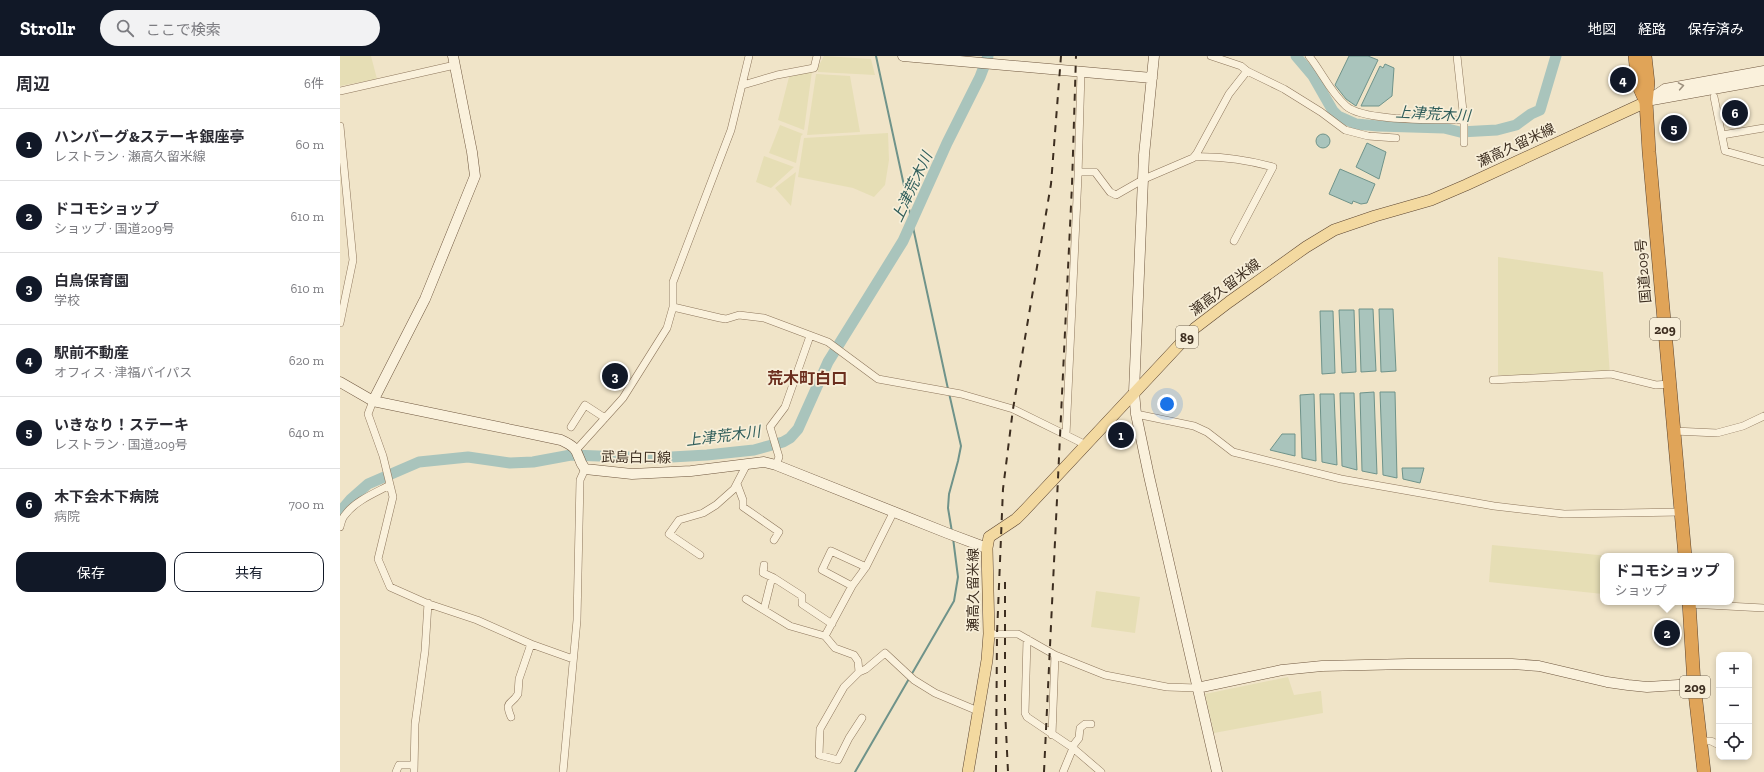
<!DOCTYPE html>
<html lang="ja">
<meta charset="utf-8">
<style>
:root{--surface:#fff;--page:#f2f2f3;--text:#2b2b33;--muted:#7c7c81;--line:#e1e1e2;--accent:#111827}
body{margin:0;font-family:"Zilla Slab","Noto Sans JP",serif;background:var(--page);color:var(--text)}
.controls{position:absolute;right:12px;bottom:12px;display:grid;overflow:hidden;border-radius:8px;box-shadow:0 2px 6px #0003}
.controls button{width:36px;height:36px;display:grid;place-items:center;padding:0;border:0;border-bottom:1px solid var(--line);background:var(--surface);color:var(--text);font:20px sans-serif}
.you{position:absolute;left:827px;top:348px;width:14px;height:14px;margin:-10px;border:3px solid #fff;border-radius:50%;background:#1a73e8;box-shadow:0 0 0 6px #1a73e833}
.badge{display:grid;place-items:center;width:26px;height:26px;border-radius:50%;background:var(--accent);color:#fff;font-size:13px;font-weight:700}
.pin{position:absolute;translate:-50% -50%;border:2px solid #fff;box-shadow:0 1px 4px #0006}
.popup{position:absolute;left:1260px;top:497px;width:134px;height:52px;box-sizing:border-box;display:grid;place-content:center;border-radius:8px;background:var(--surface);filter:drop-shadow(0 1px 3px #0005);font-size:13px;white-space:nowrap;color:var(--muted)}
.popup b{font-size:15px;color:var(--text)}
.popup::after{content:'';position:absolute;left:50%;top:100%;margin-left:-8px;border:8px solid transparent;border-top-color:var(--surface)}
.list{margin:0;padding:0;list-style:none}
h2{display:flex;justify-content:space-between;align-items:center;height:52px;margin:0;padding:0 16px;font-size:17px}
h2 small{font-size:13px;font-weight:400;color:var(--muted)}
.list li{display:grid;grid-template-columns:26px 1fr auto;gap:12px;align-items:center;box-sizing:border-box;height:72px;padding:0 16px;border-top:1px solid var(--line)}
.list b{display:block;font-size:15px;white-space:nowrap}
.list p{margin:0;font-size:13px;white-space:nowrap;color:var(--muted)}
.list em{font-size:13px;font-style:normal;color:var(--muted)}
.actions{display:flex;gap:8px;padding:12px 16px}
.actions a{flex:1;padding:9px 0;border:1px solid var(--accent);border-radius:12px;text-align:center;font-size:14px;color:var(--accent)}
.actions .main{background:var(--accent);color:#fff}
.icon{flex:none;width:22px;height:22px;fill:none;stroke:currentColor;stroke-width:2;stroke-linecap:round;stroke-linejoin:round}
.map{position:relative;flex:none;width:1424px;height:716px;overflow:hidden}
header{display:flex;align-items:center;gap:24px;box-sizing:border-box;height:56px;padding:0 20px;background:var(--accent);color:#fff}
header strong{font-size:19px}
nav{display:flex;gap:22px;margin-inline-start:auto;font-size:14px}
.search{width:280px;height:36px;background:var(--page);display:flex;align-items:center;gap:10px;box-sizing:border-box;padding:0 14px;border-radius:22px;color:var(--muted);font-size:15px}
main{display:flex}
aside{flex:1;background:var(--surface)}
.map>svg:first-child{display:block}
.farmland{fill:#e6deb5}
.water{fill:#a9c4bc;stroke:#6f938a}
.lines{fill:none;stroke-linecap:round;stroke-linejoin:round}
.stream{stroke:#6f938a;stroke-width:2}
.river{stroke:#a9c4bc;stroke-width:11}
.street-casing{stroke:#8d765c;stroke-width:8}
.secondary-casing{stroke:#6f573f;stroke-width:11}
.primary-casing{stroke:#5b4430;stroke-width:12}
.highway-casing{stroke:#5b4430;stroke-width:14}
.street{stroke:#faf1dc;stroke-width:7}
.secondary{stroke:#faf1dc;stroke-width:10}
.primary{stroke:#f3d9a0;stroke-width:11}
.highway{stroke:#e0a458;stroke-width:13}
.rail{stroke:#3d2e20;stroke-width:2;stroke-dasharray:7 7;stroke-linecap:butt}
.oneway{stroke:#9c907e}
.labels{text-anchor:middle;stroke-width:3.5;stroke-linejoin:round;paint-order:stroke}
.shield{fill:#f7eed8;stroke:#756857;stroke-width:1}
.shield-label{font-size:13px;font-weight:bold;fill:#3d2e20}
.street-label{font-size:14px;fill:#3d2e20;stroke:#f7eed8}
.water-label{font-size:15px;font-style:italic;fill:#2f5d5a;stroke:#f7eed8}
.quarter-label{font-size:16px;font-weight:bold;fill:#6b2e1e;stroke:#f7eed8}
</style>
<header>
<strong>Strollr</strong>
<div class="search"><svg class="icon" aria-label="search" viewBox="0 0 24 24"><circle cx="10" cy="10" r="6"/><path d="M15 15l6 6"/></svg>ここで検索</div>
<nav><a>地図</a><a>経路</a><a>保存済み</a></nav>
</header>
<main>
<aside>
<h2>周辺<small>6件</small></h2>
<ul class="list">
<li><span class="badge">1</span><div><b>ハンバーグ&amp;ステーキ銀座亭</b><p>レストラン · 瀬高久留米線</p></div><em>60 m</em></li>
<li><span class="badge">2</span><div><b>ドコモショップ</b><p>ショップ · 国道209号</p></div><em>610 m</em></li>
<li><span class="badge">3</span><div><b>白鳥保育園</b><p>学校</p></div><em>610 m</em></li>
<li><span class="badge">4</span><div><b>駅前不動産</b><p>オフィス · 津福バイパス</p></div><em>620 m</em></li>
<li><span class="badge">5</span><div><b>いきなり！ステーキ</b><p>レストラン · 国道209号</p></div><em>640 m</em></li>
<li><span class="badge">6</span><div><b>木下会木下病院</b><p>病院</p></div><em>700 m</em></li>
</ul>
<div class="actions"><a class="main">保存</a><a>共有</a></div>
</aside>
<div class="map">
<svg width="1424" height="716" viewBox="0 0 1424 716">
<rect width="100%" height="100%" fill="#f0e4c8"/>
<!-- farmland -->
<path class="farmland" d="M0,0H31L37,23L0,30Z
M484,0L531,3L535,19L478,16V11Z
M472,15L464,74L438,64L449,21Z
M476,18L510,20L520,76L467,79Z
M440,69L463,78L461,80L456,107L429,97Z
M548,77L549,104L545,129L534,141L513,132L458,121L464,82Z
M424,100L454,111L431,132L416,126Z
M456,116L451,150L435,132Z
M1158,201L1263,216L1270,320L1158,319Z
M1152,489L1269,500H1263V538L1149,526Z
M756,535L800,541L795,577L751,571Z
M948,621L954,639L981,635L983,657L874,677L865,638Z"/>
<!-- water -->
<path class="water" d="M1009,0H1028L1038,4L1016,50L1006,43L995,29Z
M1045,8L1054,12L1052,40L1039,50H1021L1040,10L1043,12Z
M976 85a7 7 0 1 1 14 0a7 7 0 1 1-14 0Z
M1027,87L1046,96L1039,123L1016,111Z
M1000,113L1035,128L1027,147L1021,148L1013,145L1012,148L989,138Z
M1019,253H1033L1036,315L1021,316Z
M1039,253H1053L1056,315L1041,316Z
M999,254H1014L1016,316L1002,317Z
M980,255H993L995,317L982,318Z
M1034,336L1037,418L1022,415L1020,337Z
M1040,336H1055L1057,422L1043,419Z
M1000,337H1014L1017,414L1002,410Z
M974,338L976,405L962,402L960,339Z
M980,338H994L997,409L982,406Z
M942,378H955V400L930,394Z
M1062,412H1084L1080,427L1063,423Z"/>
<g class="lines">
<!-- stream -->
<path class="stream" d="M536,0L608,333
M609,337L621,390L618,405L609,438L608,452L612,476
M515,716L614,545L618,521L613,482"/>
<!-- river -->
<path class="river" d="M956,0L973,20L993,55L998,60L1016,68L1038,70L1104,72L1120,76L1157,74L1176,69L1191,58L1200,54L1216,0
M0,456L11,443L28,428L79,406L128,401L170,407L193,406L231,399L314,402L367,399L414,394L443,386L450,382L458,373L488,306L563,185L607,87L640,21L648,0"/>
<!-- street casing -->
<g class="street-casing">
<path id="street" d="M871,0L901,10L907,15L944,33L981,56L1005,74L1028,80L1056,82
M969,0C982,16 990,36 1006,50C1024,66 1098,63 1124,64L1117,0
M741,16L738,120L726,379L746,389
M403,29L437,19L474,12L477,0
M0,35L115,9
M1374,41L1385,95L1424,106
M1124,64V87
M0,70L13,204L0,267
M1382,79L1424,72
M854,101C881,100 907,104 933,111L894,185
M738,116H755L770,136L776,139L804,123L853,102L857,97L889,38L907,15
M333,251L380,262L386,263L399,259L424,262L488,286L538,323L621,338L673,353L726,379
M1153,324L1271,318L1316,329L1329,328
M33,345L28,358L43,400L53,441L38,503L50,531L86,547L137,564L191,588L233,603
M796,358L854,370L867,376L893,396L1001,423L1154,450L1224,458L1341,456
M231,371L245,349L265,362
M1334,375L1377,377L1403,370L1424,360
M237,393L283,342L327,272L333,251V226L391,74L409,0
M436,409L439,401L430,371L445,351L470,280
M397,428L403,444V451L439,476L434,484
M0,471C1,467 2,462 5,459C15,445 35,437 50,429
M360,499L329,478L339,464L363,457L376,449L394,433L407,408
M424,509L423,517L434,522L462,540V548L492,568
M512,530L482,514L491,495L526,511
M406,543L450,570L485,580L495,592L514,599L518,605L519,616L526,613L545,597L574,624L595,637L638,655
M1349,548L1424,552
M424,553L432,521
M649,578H678L715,599L765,619L827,631L857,632
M485,580L512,530L526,511L554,455
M687,583L685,657L687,661L733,692L761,716
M519,616L504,631L480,673L479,699L498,704L509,682L522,662
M171,661C164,644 171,650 178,638L179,623L191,588
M712,679L715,599
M1361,685H1371L1379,689
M732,691L739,682L740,672L745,668H751
M56,716L59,709H74
M74,716L75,668L85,595L88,547
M223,716L237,564L240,424L245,413
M723,716L733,692"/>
</g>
<!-- secondary casing -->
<g class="secondary-casing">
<path id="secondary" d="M563,0L812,22
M814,0L804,99L794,336L796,358L809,420L877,716
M1312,44L1424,24
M1306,46L1325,33L1424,15
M0,326L33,345L221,384C243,394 234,398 245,413L292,418L351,415L424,406L436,409L607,477L647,492
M33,345L85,243L135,120L132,96L113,0
M857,632L942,614L982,610L1068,608H1172L1199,610L1267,626L1288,629L1307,631L1354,628"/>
</g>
<!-- primary casing -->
<g class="primary-casing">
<path id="primary" d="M628,716L647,604L649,578L647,492L649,481L676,463L684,455L855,272L889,246L966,191L994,174L1035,160L1091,144L1126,129L1306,46"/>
</g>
<!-- highway casing -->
<g class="highway-casing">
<path id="highway" d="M1295,0L1298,28L1306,46
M1305,0L1308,27L1306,46L1309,96L1345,500
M1349,546L1354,628L1364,716"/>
</g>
<!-- street -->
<use href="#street" class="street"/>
<!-- secondary -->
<use href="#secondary" class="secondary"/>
<!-- primary -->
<use href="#primary" class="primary"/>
<!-- highway -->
<use href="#highway" class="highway"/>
<!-- rail -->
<path class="rail" d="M665,526V653L668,716
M656,716L657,578L663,433L673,353L711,128L721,0
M704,716L732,129L736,0"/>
</g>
<!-- one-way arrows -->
<defs><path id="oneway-chevron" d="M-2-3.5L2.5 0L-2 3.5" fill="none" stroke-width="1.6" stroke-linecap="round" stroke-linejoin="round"/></defs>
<use class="oneway" href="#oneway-chevron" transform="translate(1341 30) rotate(-10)"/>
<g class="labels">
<!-- shield labels -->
<g class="shield">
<rect x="1310" y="262" width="30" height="22" rx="3"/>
<rect x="836" y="270" width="22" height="22" rx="3"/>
<rect x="1340" y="620" width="30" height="22" rx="3"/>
</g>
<g class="shield-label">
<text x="1325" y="278">209</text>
<text x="847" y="286">89</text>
<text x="1355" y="636">209</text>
</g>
<!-- street labels -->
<g class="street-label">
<text transform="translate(1176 89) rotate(-25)" y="5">瀬高久留米線</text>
<text transform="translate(1303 215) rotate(-95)" y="5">国道209号</text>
<text transform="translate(885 231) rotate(-37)" y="5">瀬高久留米線</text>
<text transform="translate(296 401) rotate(1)" y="5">武島白口線</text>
<text transform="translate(633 534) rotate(-90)" y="5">瀬高久留米線</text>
</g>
<!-- water labels -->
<g class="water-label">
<text transform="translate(1093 58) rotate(3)" y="5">上津荒木川</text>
<text transform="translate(572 131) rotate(-65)" y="5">上津荒木川</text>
<text transform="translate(383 380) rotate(-7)" y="5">上津荒木川</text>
</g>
<!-- quarter labels -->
<g class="quarter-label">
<text x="467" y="328">荒木町白口</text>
</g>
</g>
</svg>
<div class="controls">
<button>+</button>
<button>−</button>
<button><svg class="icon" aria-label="locate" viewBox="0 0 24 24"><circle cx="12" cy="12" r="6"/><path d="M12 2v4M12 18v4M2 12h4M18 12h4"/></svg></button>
</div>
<div class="you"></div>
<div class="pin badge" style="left:781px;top:379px">1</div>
<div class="pin badge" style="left:1327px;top:577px">2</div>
<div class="popup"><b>ドコモショップ</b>ショップ</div>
<div class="pin badge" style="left:275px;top:320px">3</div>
<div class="pin badge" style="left:1283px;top:24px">4</div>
<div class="pin badge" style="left:1334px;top:72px">5</div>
<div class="pin badge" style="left:1395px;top:57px">6</div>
</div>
</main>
